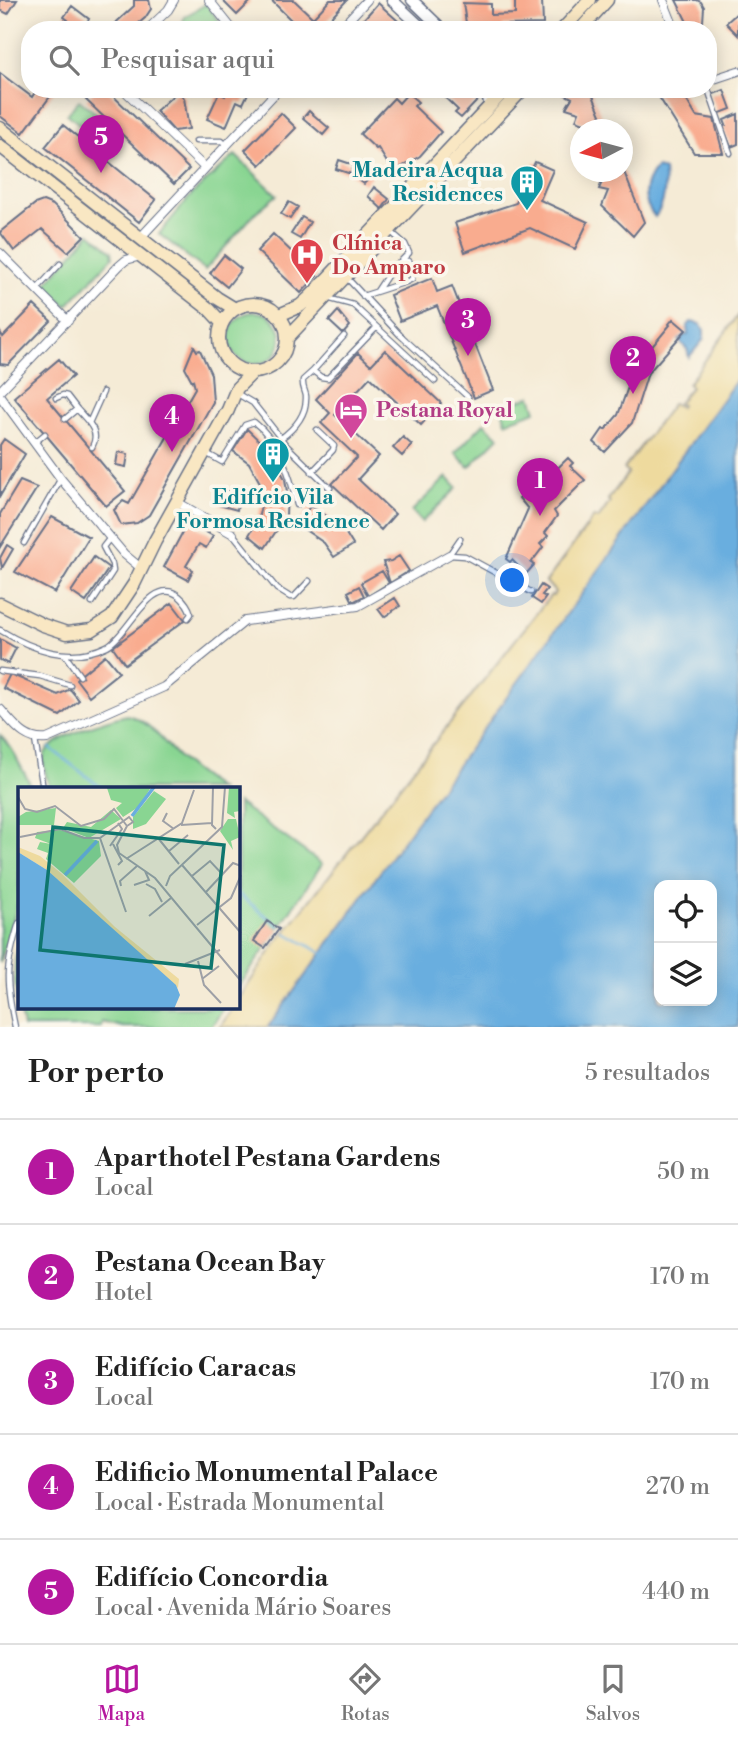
<!DOCTYPE html>
<html lang="pt">
<meta charset="utf-8">
<style>
:root{--surface:#fff;--page:#f6f6f6;--text:#222;--muted:#767676;--line:#e0e0e0;--accent:#b5179e}
body{margin:0;font-family:"Libre Bodoni",serif;background:var(--page);color:var(--text)}
.controls{position:absolute;right:21px;bottom:21px;display:grid;overflow:hidden;border-radius:14px;box-shadow:0 4px 18px #0003}
.controls button{width:63px;height:63px;display:grid;place-items:center;padding:0;border:0;border-bottom:2px solid var(--line);background:var(--surface);color:var(--text);font:35px sans-serif}
.compass{position:absolute;left:570px;top:119px;width:63px;height:63px;border-radius:50%;background:var(--surface);box-shadow:0 4px 18px #0003;rotate:264deg}
.you{position:absolute;left:513px;top:581px;width:24px;height:24px;margin:-18px;border:5px solid #fff;border-radius:50%;background:#1a73e8;box-shadow:0 0 0 10px #1a73e833}
.badge{display:grid;place-items:center;width:46px;height:46px;border-radius:50%;background:var(--accent);color:#fff;font-size:23px;font-weight:700}
.pin{position:absolute;translate:-50% -58px;filter:drop-shadow(0 2px 4px #0008)}
.pin::after{content:'';position:absolute;top:37px;width:24px;height:21px;background:inherit;clip-path:polygon(0 0,100% 0,50% 100%)}
.list{margin:0;padding:0;list-style:none}
h2{display:flex;justify-content:space-between;align-items:center;height:91px;margin:0;padding:0 28px;font-size:30px}
h2 small{font-size:23px;font-weight:400;color:var(--muted)}
.list li{display:grid;grid-template-columns:46px 1fr auto;gap:21px;align-items:center;box-sizing:border-box;height:105px;padding:0 28px;border-top:2px solid var(--line)}
.list b{display:block;font-size:26px;white-space:nowrap}
.list p{margin:0;font-size:23px;white-space:nowrap;color:var(--muted)}
.list em{font-size:23px;font-style:normal;color:var(--muted)}
.icon{flex:none;width:38px;height:38px;fill:none;stroke:currentColor;stroke-width:2;stroke-linecap:round;stroke-linejoin:round}
.map{position:relative;flex:none;width:738px;height:1027px;overflow:hidden}
.search{position:absolute;background:var(--surface);box-shadow:0 4px 18px #0003;left:21px;right:21px;top:21px;height:77px;display:flex;align-items:center;gap:18px;box-sizing:border-box;padding:0 24px;border-radius:28px;color:var(--muted);font-size:26px}
.sheet{height:616px;background:var(--surface)}
nav{display:flex;justify-content:space-around;align-items:center;box-sizing:border-box;height:98px;border-top:2px solid var(--line);background:var(--surface);font-size:19px;color:var(--muted)}
nav a{display:grid;justify-items:center;gap:4px}
nav .on{color:var(--accent)}
.map>svg:first-child{display:block}
.green{fill:#89d592;stroke:#528278;stroke-width:2}
.sand{fill:#eeda9e;stroke:#84847e;stroke-width:2}
.water{fill:#69aedf;stroke:#426e9e;stroke-width:2;fill-rule:evenodd}
.lines{fill:none;stroke-linecap:round;stroke-linejoin:round}
.stream{stroke:#69aedf;stroke-width:2.5}
.building{fill:#f9ac8f}
.service-casing{stroke:#677188;stroke-width:7}
.minor-casing{stroke:#677188;stroke-width:10}
.tertiary-casing{stroke:#677188;stroke-width:13}
.secondary-casing{stroke:#677188;stroke-width:15}
.service{stroke:#fff;stroke-width:4.5}
.minor{stroke:#fff;stroke-width:8}
.tertiary{stroke:#fff;stroke-width:10}
.secondary{stroke:#f9e7c3;stroke-width:12}
.labels{text-anchor:middle;stroke-width:7;stroke-linejoin:round;paint-order:stroke}
.culture-label{font-size:21px;font-weight:bold;fill:#0d838f;stroke:#fbf7ec;text-anchor:end}
.health-label{font-size:21px;font-weight:bold;fill:#be3a42;stroke:#fbf7ec;text-anchor:start}
.hotel-label{font-size:21px;font-weight:bold;fill:#b23c85;stroke:#fbf7ec;text-anchor:start}
.inset-river{fill:none;stroke:#69aedf;stroke-width:3.5}
.inset-road{fill:none;stroke:#9ea0a6;stroke-width:2}
.view{fill:#0f766e;fill-opacity:0.15;stroke:#0f766e;stroke-width:3.5}
.inset-edge{fill:none;stroke:#1b2f5e;stroke-width:3.5}
</style>
<div class="map">
<svg width="738" height="1027" viewBox="0 0 738 1027">
<rect width="100%" height="100%" fill="#fbf7ec"/>
<filter id="ink" filterUnits="userSpaceOnUse"><feTurbulence type="fractalNoise" baseFrequency=".0143" numOctaves="2"/><feDisplacementMap in="SourceGraphic" scale="14" xChannelSelector="R" yChannelSelector="G"/><feConvolveMatrix kernelMatrix="1 2 1 2 8 2 1 2 1" color-interpolation-filters="sRGB"/></filter>
<filter id="wash" filterUnits="userSpaceOnUse"><feTurbulence type="fractalNoise" baseFrequency=".00686" numOctaves="4" result="noise"/><feDisplacementMap in="SourceGraphic" scale="28" xChannelSelector="R" yChannelSelector="G"/><feGaussianBlur stdDeviation="1.57" result="paint"/><feColorMatrix in="noise" values="0 0 0 0 0 0 0 0 0 0 0 0 0 0 0 0 0 1.4 0 .05"/><feComposite in="paint" operator="in"/></filter>
<g filter="url(#wash)">
<rect width="100%" height="100%" fill="#f5ebd6"/>
<!-- green -->
<path class="green" d="M206,4L223,26L220,30H182L184,17Z
M79,100L105,120L93,135L67,114Z
M235,155L277,195L256,212L205,270L159,234L192,194Z
M90,233L112,251L113,257L67,306L45,285Z
M229 338a26 26 0 1 1 52 0a26 26 0 1 1-52 0Z
M531,396L536,411L506,422L501,407Z
M484,423L499,437L469,467L455,453Z
M447,477L457,488L422,522L412,511Z
M127,715C153,721 167,749 187,765C197,774 208,781 219,789H50C48,780 41,765 44,756C48,738 109,719 127,715Z
M0,735L11,748L33,789H19V900L0,963Z
M238,803L322,864L238,988Z
M19,944V1008H224L211,1027H123L102,1022L101,1027H23C17,998 10,973 19,944Z"/>
<!-- sand -->
<path class="sand" d="M738,315V378L268,1027H220L233,1008H238V1000L276,943L547,600L551,595L553,596L555,592L546,582L594,517L598,519L610,502L608,500L628,473L624,469L673,403L680,407L681,405L678,403L691,387L688,384Z"/>
<!-- water -->
<path class="water" d="M656,168L664,170C665,188 666,202 655,217C641,201 643,184 656,168Z
M691,322L700,324L704,330V339L689,357L687,349L679,341L684,335H688L687,327Z
M738,378V1027H268ZM659,885H712V1001H659Z"/>
<g class="lines">
<!-- stream -->
<path class="stream" d="M50,748L103,789
M238,894L279,926
M286,933L322,953"/>
</g>
<g id="blocks">
<!-- building -->
<path class="building" d="M0,0H17L8,14L0,10Z
M134,0H149L151,9L145,18L131,30H108L134,6Z
M222,0H249L250,2L237,15Z
M271,0H294L313,18L330,0H347L319,30H301Z
M515,0H542L543,24L503,25V30H467L463,3L491,4V15L515,14Z
M676,0H697L701,2L704,7L703,22L698,25L687,22Z
M378,3L408,30H354Z
M72,6L89,19L81,30H66L67,28L64,25L68,20L64,17Z
M736,14L738,16V35L726,23Z
M0,73L32,97L37,89H62L59,93L55,90L23,133L0,116Z
M96,89H106L189,169L174,184L86,100Z
M228,89H250L243,104L237,101L226,127L207,119L219,93L225,96Z
M436,89H476L472,94L478,100L461,118L455,113L458,110Z
M563,89H599L592,93L607,130H583L584,123L576,120L579,112L566,108L572,98L560,92Z
M654,89H680L696,116L714,119L723,153H694Z
M724,90L731,109L718,114L711,95Z
M178,91L184,98L189,129L174,131L156,111Z
M408,93L418,102L414,106L441,132L420,156L393,172L378,148L376,149L360,134L394,98L399,103Z
M309,111L329,128L323,135L303,118Z
M281,113L296,128L260,165L245,150Z
M738,114V144L731,147L723,127L726,125L724,120Z
M63,125L156,200L139,222L45,147Z
M339,160L354,165L351,174L336,169Z
M535,162L553,170L540,200L588,222L575,249L530,228L465,252L455,223L516,203Z
M359,165L371,176L364,184L351,174Z
M597,172H624L644,222L633,236L602,206L608,191L599,189L605,175Z
M374,187L389,199L382,209L368,196Z
M43,201L53,205L84,236L68,252L42,229L14,251L0,232L35,204Z
M289,202L298,207L290,219L281,214Z
M302,217L310,222L300,239L291,234Z
M273,234L317,276L301,293L257,251Z
M224,255L241,269L227,287L210,273Z
M432,278L437,292L452,286L493,390L474,398L437,306L400,321L390,295Z
M34,305L51,321L8,365L0,364V332L3,337Z
M338,311L350,326L343,334L329,321Z
M673,319L686,330L648,373L632,423L605,452L594,442L603,429L605,430L618,415L633,373L629,367L633,363L630,361L639,350L645,355L670,325L669,324Z
M194,346L197,351L200,350L211,374L213,402L149,515L137,523L121,525L114,510L123,501L129,504L195,388L193,380L192,381L185,368Z
M385,350L441,403L421,425L370,377L335,415L379,456L358,479L395,514L381,530L332,484L357,457L321,423L330,413L316,399L358,353L371,365Z
M59,359L73,376L47,398L125,491L106,506L14,397Z
M247,429L269,450L285,479L287,492L286,516L265,548L249,535L258,520L264,490L249,463L233,451Z
M403,437L412,445L402,456L393,448Z
M4,439L25,454L0,496V445Z
M118,452L128,454L126,467L116,465Z
M568,458L573,463L570,466L585,480L554,511L557,516L545,533L548,536L540,544L543,547L531,563L534,565L526,574L512,560L510,562L506,559L528,509L519,498L529,488L534,491Z
M20,481L37,488L0,547V514Z
M223,490L240,494L237,510L219,505Z
M310,506L340,524L353,545L334,557L324,543L298,525Z
M52,517L89,537L55,593L15,572Z
M188,522L213,536L206,548L199,544L186,566L193,570L188,580L164,567Z
M7,545L13,549L2,568L0,558Z
M399,556L409,571L390,583L383,562L391,561Z
M94,557L109,568L86,602L71,592Z
M382,571L389,583L368,596L361,583Z
M541,585L547,589L542,595L546,597L541,604L532,598Z
M359,586L364,596L353,602L348,592Z
M395,598L400,606L384,617L378,609Z
M172,603L185,620L125,664L113,647Z
M0,639L16,648L8,664L0,660Z
M105,655L119,672L89,696L76,679Z
M10,674L58,695L70,689L79,700L60,716L3,688Z
M267,921L279,929L265,948L254,941Z"/>
</g>
</g>
<g filter="url(#ink)">
<use href="#blocks" fill-opacity="0" stroke="#677188" stroke-width="2"/>
<g class="lines">
<!-- service casing -->
<g class="service-casing">
<path id="service" d="M708,89L730,153
M196,141H222L226,145
M390,231L405,244L409,253L402,260
M347,278L400,335L468,397
M37,289L60,264
M363,296L406,282L412,279L413,267L409,261H401L391,270L377,291
M327,298L353,305L435,381
M313,371L344,336
M236,393L253,403L286,445L330,488
M56,398L63,395L67,396L77,409
M65,419L77,409C87,421 101,431 92,447
M89,423L103,392
M280,439C294,429 307,414 306,396C305,390 302,387 303,380L313,371L321,377L328,378L376,328
M34,443L45,434
M206,453L222,462L245,425L254,422C280,442 290,475 297,505
M312,472L333,450L334,446L317,430
M233,534L277,589L290,597H294L309,581
M24,543L60,480
M449,555L460,539
M450,555L465,556L531,592
M92,603L113,571L112,564L103,547L110,538
M0,630C33,650 70,664 107,646C128,636 151,574 179,596C185,601 189,607 191,614L188,618
M65,655L80,676
M0,671L40,676L70,685
M35,740L43,789
M15,1027C5,980 5,968 19,923"/>
</g>
<!-- minor casing -->
<g class="minor-casing">
<path id="minor" d="M209,0L233,30
M663,0L675,30
M147,30L168,10L174,0
M339,30L367,0
M708,81L738,71
M123,89L205,168
M140,238L279,89
M0,253L68,321
M0,391L119,266L126,260L141,256
M0,396L61,479L124,554L142,569
M177,502L233,534
M0,709C14,724 25,742 47,739L164,687L245,621L358,606L449,555"/>
</g>
<!-- tertiary casing -->
<g class="tertiary-casing">
<path id="tertiary" d="M392,0L424,30
M412,0L443,30
M485,89L490,106"/>
</g>
<!-- secondary casing -->
<g class="secondary-casing">
<path id="secondary" d="M562,30L590,0
M580,30L607,0
M0,128L217,298L235,309
M0,146L209,309L222,323
M219 338a34 34 0 1 1 68 0a34 34 0 1 1-68 0Z
M279,315L300,306L309,298L506,89
M287,338L523,89
M0,604L43,625L67,633L92,630L112,617L134,584L155,541L228,410L237,388L252,373"/>
</g>
<!-- service -->
<use href="#service" class="service"/>
<!-- minor -->
<use href="#minor" class="minor"/>
<!-- tertiary -->
<use href="#tertiary" class="tertiary"/>
<!-- secondary -->
<use href="#secondary" class="secondary"/>
</g>
</g>
<!-- icons -->
<defs>
<g id="building-pin" transform="scale(1.75)"><path d="M0 17L-7.5 6A9.5 9.5 0 1 1 7.5 6Z" fill="#0f9aa8" stroke="#fbf7ec"/><path d="M-4-6H4V6H1V3H-1V6H-4ZM-2.5-4.3h1.7v1.8h-1.7ZM.8-4.3h1.7v1.8H.8ZM-2.5-1h1.7V.8h-1.7ZM.8-1h1.7V.8H.8Z" fill="#fff"/></g>
<g id="hospital-pin" transform="scale(1.75)"><path d="M0 17L-7.5 6A9.5 9.5 0 1 1 7.5 6Z" fill="#e0444e" stroke="#fbf7ec"/><path d="M-5-5h3v3.5h4V-5h3V5h-3V1.5h-4V5h-3Z" fill="#fff"/></g>
<g id="hotel-pin" transform="scale(1.75)"><path d="M0 17L-7.5 6A9.5 9.5 0 1 1 7.5 6Z" fill="#d1479c" stroke="#fbf7ec"/><path d="M-6-4.5h1.5V1H6V5H4.5V3h-9V5H-6ZM-4 0a1.8 1.8 0 1 1 3.6 0ZM.5 0V-2.5h3Q6-2.5 6 0Z" fill="#fff"/></g>
</defs>
<g fill-rule="evenodd">
<use href="#building-pin" x="527" y="182"/>
<use href="#hospital-pin" x="307" y="255"/>
<use href="#hotel-pin" x="351" y="410"/>
<use href="#building-pin" x="273" y="454"/>
</g>
<g class="labels">
<!-- culture labels -->
<g class="culture-label">
<text x="503" y="177">Madeira Acqua<tspan x="503" dy="24">Residences</tspan></text>
<text x="273" y="504" text-anchor="middle">Edifício Vila<tspan x="273" dy="24">Formosa Residence</tspan></text>
</g>
<!-- health labels -->
<g class="health-label">
<text x="332" y="250">Clínica<tspan x="332" dy="24">Do Amparo</tspan></text>
</g>
<!-- hotel labels -->
<g class="hotel-label">
<text x="376" y="417">Pestana Royal</text>
</g>
</g>
<!-- overview -->
<g transform="translate(18 787)">
<rect width="222" height="222" fill="#f5ebd6"/>
<path d="M133,0L122,19L105,30L98,21L104,16L93,13L89,1ZM211,0H222V24L216,25L217,31L209,26ZM136,4L148,12L128,37L115,42V30ZM38,21L36,38H0V30L8,25ZM93,23L103,32L71,51L45,41L49,35L73,40ZM210,32H218L222,50L213,54L215,63L202,44ZM42,43L81,54L83,69L56,96L28,72L30,66L19,62L22,55L33,57L17,51L19,45Z" fill="#89d592"/>
<path d="M0,60L22,69L44,87L97,140L161,192L160,201L29,83L0,65Z" fill="#eeda9e"/>
<path d="M0,65L29,83L158,198L162,208L156,222H0Z" fill="#69aedf"/>
<path class="inset-river" d="M114,29L136,0M47,88L79,54"/>
<path class="inset-road" d="M195,0L194,38L198,42M0,10L7,22L19,25L37,19L63,39L86,32L96,22L109,39L99,58L101,66L137,91L223,194M149,26L145,34L156,42M163,38L194,36M2,50L42,42L66,51H82L111,30L115,35L109,39M82,51L108,125M140,51L161,77M95,57L104,74L100,78M92,59L104,42L100,36M151,64L170,48M108,72L164,36L176,3M164,78L223,146M174,89L192,74L205,88M128,97L137,102L144,115M116,98L131,93L127,84M103,99L102,94L119,79M148,99L152,89L204,40L207,0M188,105L215,76L223,79M131,129L153,111M179,138L213,111L223,88M180,174L186,198L203,216M167,177L202,163M184,192L201,179"/>
<path class="view" d="M35,40L206,58L193,181L22,163Z"/>
<rect width="222" height="222" class="inset-edge"/>
</g>
</svg>
<div class="controls">
<button><svg class="icon" aria-label="locate" viewBox="0 0 24 24"><circle cx="12" cy="12" r="6"/><path d="M12 2v4M12 18v4M2 12h4M18 12h4"/></svg></button>
<button><svg class="icon" aria-label="layers" viewBox="0 0 24 24"><path d="M12 4l9 5-9 5-9-5zM3 14l9 5 9-5"/></svg></button>
</div>
<svg class="compass" viewBox="-18 -18 36 36"><path d="M0-13l5 13h-10z" fill="#e53935"/><path d="M0 13l5-13h-10z" fill="#767676"/></svg>
<div class="you"></div>
<div class="pin badge" style="left:540px;top:516px">1</div>
<div class="pin badge" style="left:633px;top:394px">2</div>
<div class="pin badge" style="left:468px;top:356px">3</div>
<div class="pin badge" style="left:172px;top:452px">4</div>
<div class="pin badge" style="left:101px;top:173px">5</div>
<div class="search"><svg class="icon" aria-label="search" viewBox="0 0 24 24"><circle cx="10" cy="10" r="6"/><path d="M15 15l6 6"/></svg>Pesquisar aqui</div>
</div>
<section class="sheet">
<h2>Por perto<small>5 resultados</small></h2>
<ul class="list">
<li><span class="badge">1</span><div><b>Aparthotel Pestana Gardens</b><p>Local</p></div><em>50 m</em></li>
<li><span class="badge">2</span><div><b>Pestana Ocean Bay</b><p>Hotel</p></div><em>170 m</em></li>
<li><span class="badge">3</span><div><b>Edifício Caracas</b><p>Local</p></div><em>170 m</em></li>
<li><span class="badge">4</span><div><b>Edificio Monumental Palace</b><p>Local · Estrada Monumental</p></div><em>270 m</em></li>
<li><span class="badge">5</span><div><b>Edifício Concordia</b><p>Local · Avenida Mário Soares</p></div><em>440 m</em></li>
</ul>
</section>
<nav>
<a class="on"><svg class="icon" aria-label="map" viewBox="0 0 24 24"><path d="M3 6l6-2 6 2 6-2v14l-6 2-6-2-6 2zM9 4v14M15 6v14"/></svg>Mapa</a>
<a><svg class="icon" aria-label="directions" viewBox="0 0 24 24"><path d="M12 3l9 9-9 9-9-9zM9 14v-3h6M13 9l2 2-2 2"/></svg>Rotas</a>
<a><svg class="icon" aria-label="saved" viewBox="0 0 24 24"><path d="M7 4h10v16l-5-4-5 4z"/></svg>Salvos</a>
</nav>
